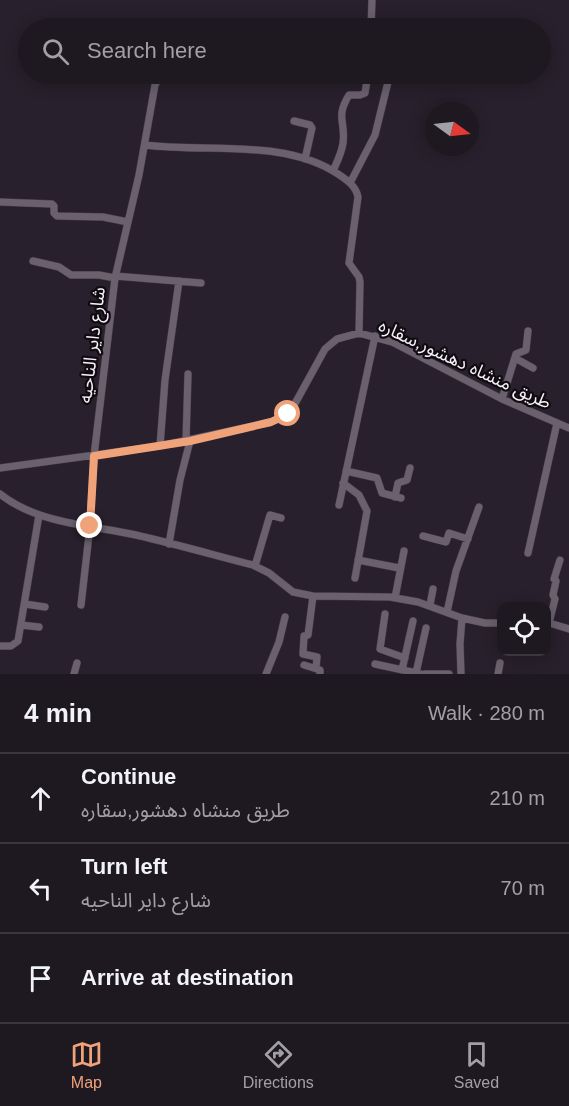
<!DOCTYPE html>
<meta charset="utf-8">
<style>
:root{--surface:#1e1821;--page:#2b252e;--text:#f1f3f6;--muted:#a1a0a5;--line:#3c373f;--accent:#f0a279}
body{margin:0;font-family:Helvetica,"Noto Sans Arabic",sans-serif;background:var(--page);color:var(--text)}
.controls{position:absolute;right:18px;bottom:18px;display:grid;overflow:hidden;border-radius:12px;box-shadow:0 3px 15px #0003}
.controls button{width:54px;height:54px;display:grid;place-items:center;padding:0;border:0;border-bottom:2px solid var(--line);background:var(--surface);color:var(--text);font:30px sans-serif}
.compass{position:absolute;left:425px;top:102px;width:54px;height:54px;border-radius:50%;background:var(--surface);box-shadow:0 3px 15px #0003;rotate:105deg}
.stop{position:absolute;width:18px;height:18px;margin:-14px;border:4px solid #f0a279;border-radius:50%;background:#fff}
.stop.end{background:#f0a279;border-color:#fff;box-shadow:0 2px 6px #0008}
.list{margin:0;padding:0;list-style:none}
h2{display:flex;justify-content:space-between;align-items:center;height:78px;margin:0;padding:0 24px;font-size:26px}
h2 small{font-size:20px;font-weight:400;color:var(--muted)}
.list li{display:grid;grid-template-columns:39px 1fr auto;gap:18px;align-items:center;box-sizing:border-box;height:90px;padding:0 24px;border-top:2px solid var(--line)}
.list b{display:block;font-size:22px;white-space:nowrap}
.list p{margin:0;font-size:20px;white-space:nowrap;color:var(--muted)}
.list em{font-size:20px;font-style:normal;color:var(--muted)}
.icon{flex:none;width:33px;height:33px;fill:none;stroke:currentColor;stroke-width:2;stroke-linecap:round;stroke-linejoin:round}
.map{position:relative;flex:none;width:569px;height:674px;overflow:hidden}
.search{position:absolute;background:var(--surface);box-shadow:0 3px 15px #0003;left:18px;right:18px;top:18px;height:66px;display:flex;align-items:center;gap:15px;box-sizing:border-box;padding:0 21px;border-radius:33px;color:var(--muted);font-size:22px}
.sheet{height:348px;background:var(--surface)}
nav{display:flex;justify-content:space-around;align-items:center;box-sizing:border-box;height:84px;border-top:2px solid var(--line);background:var(--surface);font-size:16px;color:var(--muted)}
nav a{display:grid;justify-items:center;gap:3px}
nav .on{color:var(--accent)}
.map>svg:first-child{display:block}
.lines{fill:none;stroke-linecap:round;stroke-linejoin:round}
.minor-casing{stroke:#443c47;stroke-width:8}
.minor{stroke:#6a606e;stroke-width:7}
.route{stroke:#f0a279;stroke-width:8}
.labels{text-anchor:middle;stroke-width:4.5;stroke-linejoin:round;paint-order:stroke}
.street-label{font-size:18px;fill:#f7f1fa;stroke:#0f0b10}
</style>
<div class="map">
<svg width="569" height="674" viewBox="0 0 569 674">
<rect width="100%" height="100%" fill="#28202c"/>
<g class="lines">
<!-- minor casing -->
<g class="minor-casing">
<path id="minor" d="M371,28L372,0
M294,121L310,125L312,128L305,159
M145,145C206,153 284,138 338,174C347,180 356,186 358,197L349,263L359,277L360,282L359,333
M333,171C337,162 342,152 343,143C346,121 335,118 349,95H360L365,93L368,74
M350,183L375,135L390,74
M0,202L52,204L54,206V213L57,216L103,217L128,222
M33,261L59,267L71,275H99L115,278
M115,276L201,283
M515,358L533,368
M502,399L516,354L526,350L528,331
M186,441L188,374
M160,446L165,380L179,281
M0,468L160,446L271,422L283,417L292,409L325,349L337,339L359,333L392,342L502,399L569,428
M346,471L377,478L382,493L401,498
M343,483L359,495L367,511L355,578
M0,494C38,524 90,525 136,535C175,544 214,555 253,565L269,573L293,592L313,596L390,597L418,602L462,618L485,623H502
M395,497L398,483L407,480L410,468
M339,505L375,336
M423,536L446,542L449,533L468,539
M169,544L180,480L190,441
M528,553L557,423
M358,560L399,568
M255,566L270,515L281,518
M313,596L308,635L304,636L303,654L317,657L316,668
M395,598L404,551
M25,604L45,607
M81,605L90,526L94,456L115,278L139,175L155,85L161,74
M430,605L433,589
M447,612L456,571L479,507
M385,614L380,649L405,658
M546,622L569,629
M549,623L555,599L553,595L556,581L554,579L560,560
M21,625L39,627
M0,646H11L18,641L39,515
M375,664L421,674
M304,665L320,670V674
M402,670L413,621
M416,673L426,628
M74,674L77,663
M266,674L279,642L285,617
M425,674H449
M461,674L460,644L462,618
M498,674L500,663"/>
</g>
<!-- minor -->
<use href="#minor" class="minor"/>
</g>
<g class="lines">
<!-- route -->
<path class="route" d="M90,526L94,456L190,441L271,422L288,414"/>
</g>
<g class="labels">
<!-- street labels -->
<g class="street-label">
<text transform="translate(92 345) rotate(-83)" y="6">شارع داير الناحيه</text>
<text transform="translate(465 364) rotate(25)" y="6">طريق منشاه دهشور,سقاره</text>
</g>
</g>
</svg>
<div class="controls">
<button><svg class="icon" aria-label="locate" viewBox="0 0 24 24"><circle cx="12" cy="12" r="6"/><path d="M12 2v4M12 18v4M2 12h4M18 12h4"/></svg></button>
</div>
<svg class="compass" viewBox="-18 -18 36 36"><path d="M0-13l5 13h-10z" fill="#e53935"/><path d="M0 13l5-13h-10z" fill="#a1a0a5"/></svg>
<div class="stop" style="left:288px;top:414px"></div>
<div class="stop end" style="left:90px;top:526px"></div>
<div class="search"><svg class="icon" aria-label="search" viewBox="0 0 24 24"><circle cx="10" cy="10" r="6"/><path d="M15 15l6 6"/></svg>Search here</div>
</div>
<section class="sheet">
<h2>4 min<small>Walk · 280 m</small></h2>
<ul class="list">
<li><svg class="icon" aria-label="ahead" viewBox="0 0 24 24"><path d="M12 20V5M6 11l6-6 6 6"/></svg><div><b>Continue</b><p>طريق منشاه دهشور,سقاره</p></div><em>210 m</em></li>
<li><svg class="icon" aria-label="left" viewBox="0 0 24 24"><path d="M17 20v-9H6M10 6l-5 5 5 5"/></svg><div><b>Turn left</b><p>شارع داير الناحيه</p></div><em>70 m</em></li>
<li><svg class="icon" aria-label="arrive" viewBox="0 0 24 24"><path d="M6 21V4h12l-3 4 3 4H6"/></svg><div><b>Arrive at destination</b></div></li>
</ul>
</section>
<nav>
<a class="on"><svg class="icon" aria-label="map" viewBox="0 0 24 24"><path d="M3 6l6-2 6 2 6-2v14l-6 2-6-2-6 2zM9 4v14M15 6v14"/></svg>Map</a>
<a><svg class="icon" aria-label="directions" viewBox="0 0 24 24"><path d="M12 3l9 9-9 9-9-9zM9 14v-3h6M13 9l2 2-2 2"/></svg>Directions</a>
<a><svg class="icon" aria-label="saved" viewBox="0 0 24 24"><path d="M7 4h10v16l-5-4-5 4z"/></svg>Saved</a>
</nav>
